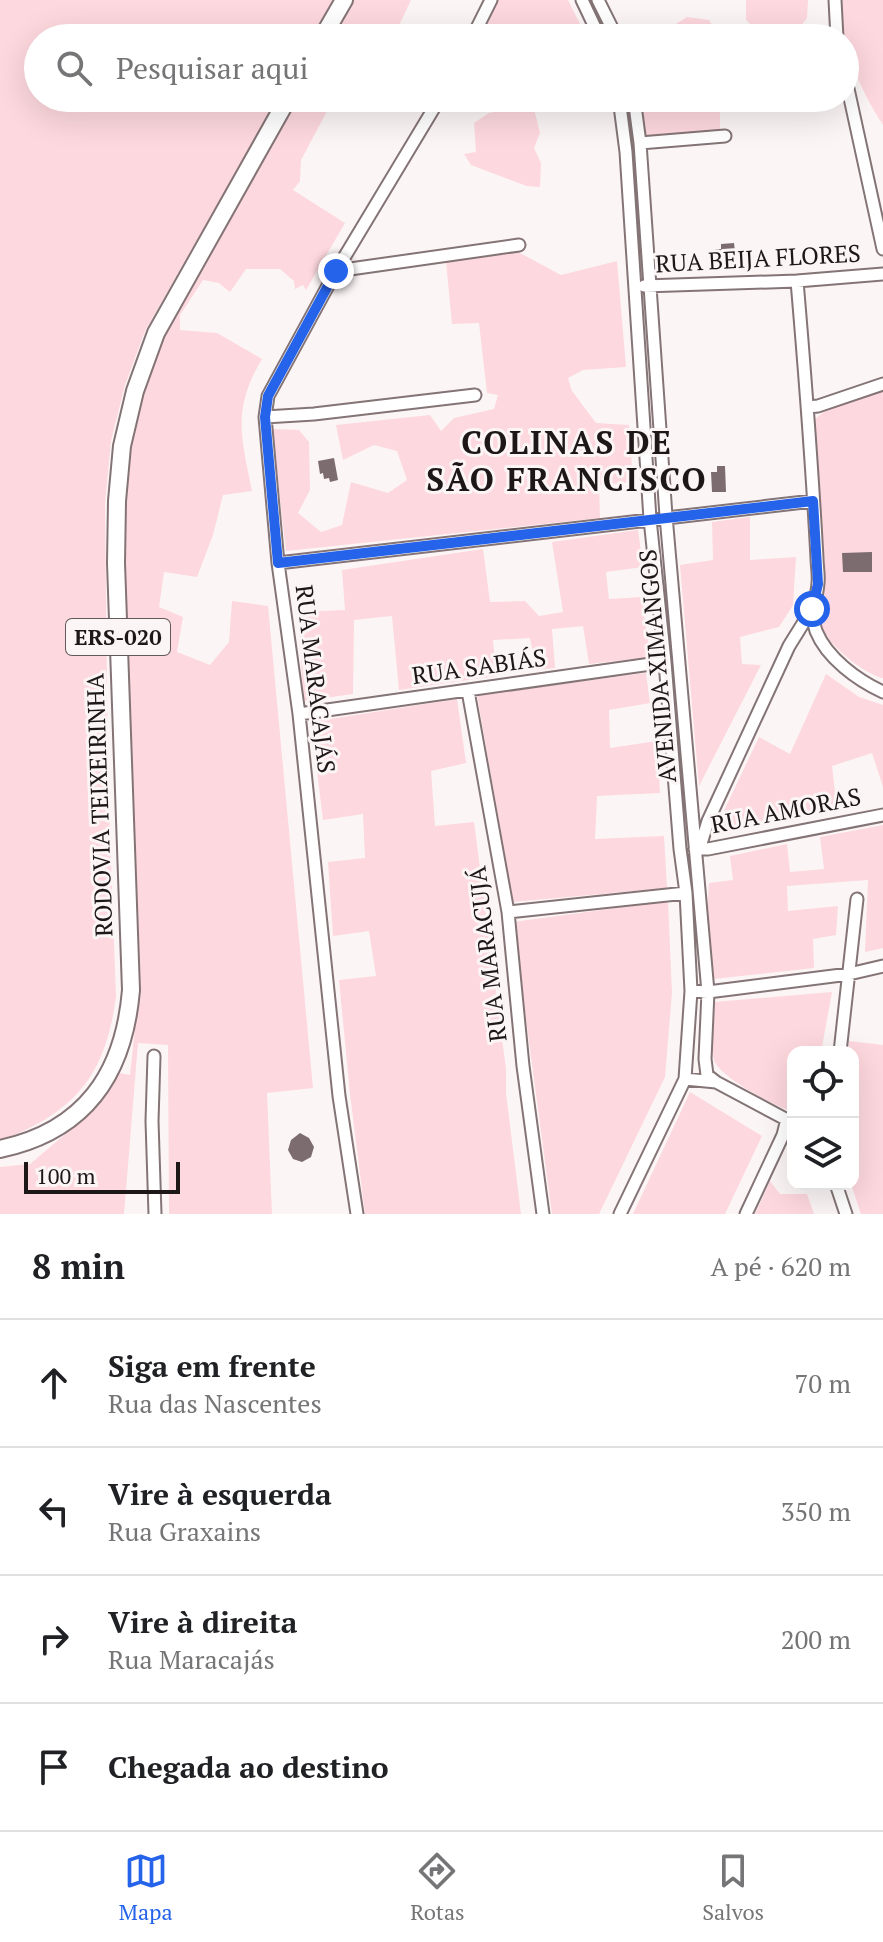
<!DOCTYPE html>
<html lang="pt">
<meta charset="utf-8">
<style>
:root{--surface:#fff;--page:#f2f2f2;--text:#202124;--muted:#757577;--line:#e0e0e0;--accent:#2563eb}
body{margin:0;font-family:"PT Serif",serif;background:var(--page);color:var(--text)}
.controls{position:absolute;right:24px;bottom:24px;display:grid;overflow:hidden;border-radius:16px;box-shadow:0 8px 32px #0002}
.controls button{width:72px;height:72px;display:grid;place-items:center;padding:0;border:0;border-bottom:2px solid var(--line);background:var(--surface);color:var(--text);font:40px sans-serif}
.scale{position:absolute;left:24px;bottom:20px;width:156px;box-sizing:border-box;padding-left:8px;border:4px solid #1d1718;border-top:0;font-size:22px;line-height:28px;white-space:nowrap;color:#1d1718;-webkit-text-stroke:6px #fcf5f6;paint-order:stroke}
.stop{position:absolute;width:24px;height:24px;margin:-18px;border:6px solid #2563eb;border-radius:50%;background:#fff}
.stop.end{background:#2563eb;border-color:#fff;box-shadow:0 2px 8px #0008}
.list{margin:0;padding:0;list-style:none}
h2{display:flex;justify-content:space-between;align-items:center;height:104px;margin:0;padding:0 32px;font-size:34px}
h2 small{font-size:26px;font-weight:400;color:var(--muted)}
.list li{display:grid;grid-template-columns:52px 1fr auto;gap:24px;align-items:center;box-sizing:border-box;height:128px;padding:0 32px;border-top:2px solid var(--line)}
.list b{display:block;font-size:30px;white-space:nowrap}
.list p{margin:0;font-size:26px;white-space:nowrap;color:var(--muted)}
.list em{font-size:26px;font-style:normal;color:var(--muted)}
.icon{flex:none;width:44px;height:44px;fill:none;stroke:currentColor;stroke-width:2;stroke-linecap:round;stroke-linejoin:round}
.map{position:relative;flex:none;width:883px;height:1214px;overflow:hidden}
.search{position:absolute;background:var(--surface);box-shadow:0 8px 32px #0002;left:24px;right:24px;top:24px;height:88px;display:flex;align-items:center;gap:20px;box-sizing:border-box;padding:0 28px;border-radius:44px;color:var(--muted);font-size:30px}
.sheet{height:616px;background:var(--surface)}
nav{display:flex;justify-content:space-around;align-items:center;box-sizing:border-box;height:112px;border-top:2px solid var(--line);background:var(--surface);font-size:22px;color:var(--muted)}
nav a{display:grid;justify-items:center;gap:4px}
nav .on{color:var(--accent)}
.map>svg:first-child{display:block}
.green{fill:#fdd8de}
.building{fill:#7c6c6f}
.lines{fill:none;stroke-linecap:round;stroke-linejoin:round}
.street-casing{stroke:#847476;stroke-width:15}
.primary-casing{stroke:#847476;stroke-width:20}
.street{stroke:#fff;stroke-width:11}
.primary{stroke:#fff;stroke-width:16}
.route{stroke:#2563eb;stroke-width:10}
.labels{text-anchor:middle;stroke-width:6;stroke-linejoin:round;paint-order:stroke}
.shield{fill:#fcf5f6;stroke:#605a5b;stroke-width:2}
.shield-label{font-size:22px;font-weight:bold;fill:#1d1718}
.street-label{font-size:24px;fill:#1d1718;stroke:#fcf5f6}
.district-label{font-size:32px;font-weight:bold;letter-spacing:2px;fill:#1d1718;stroke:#fcf5f6}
</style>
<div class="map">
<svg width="883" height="1214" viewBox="0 0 883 1214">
<rect width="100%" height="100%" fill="#fcf5f6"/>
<!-- green -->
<path class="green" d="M0,0H333L312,38H38V98H278L145,331L125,385L111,441L105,503L108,781L116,997C105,1077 75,1112 0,1141Z
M353,0H411L393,38H331Z
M497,0H568L587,38H478Z
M746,0H808L807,18L792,38H765L746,20Z
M841,0H883V125C858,86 841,46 841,0Z
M687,17L709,20L720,38H666L668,29Z
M295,98H334L301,160L300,181L293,190L345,223L306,290L303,285L295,289L294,281L280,269H246L230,292L219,283L203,280L180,315V330L217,333L262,359C232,410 241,436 252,491L223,495L213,535L197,577L164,572L159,607L183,617L177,652L210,665L229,642L232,601L268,606L313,1088L267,1093L272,1214H169L168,1045L138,1043L124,1214H0V1167L30,1164L96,1108L119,1073L130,1075L138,1001L137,926L127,780L123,502L128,444L141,391L162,334Z
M640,98H720V131L644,138Z
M533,105L540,133L534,148L541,163L540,187L527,186L471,165L464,154L476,152L474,123L489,113Z
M518,252L561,275L617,261L626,367L583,370L568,378L572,391L596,423L629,425L633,482L599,485L600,518L286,551L272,429L299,430L309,442L310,490L298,513L321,532L342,525L351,482L388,493L407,480L397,451L374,445L343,460L336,425L430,415L441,431L454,418L494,409L498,395L487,393L479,323L452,324L446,261Z
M883,389V678C859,672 815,635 816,609C817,601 821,592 823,584L815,419L825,411Z
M750,517V560L796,557L793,605L779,627L740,637L742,664L761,665L699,786L680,565L713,560L712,522Z
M638,530L643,567L606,572L609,599L642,597L650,657L589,664L583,626L552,629L555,668L536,670L530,638L493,640L496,676L399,690L392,616L354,620L353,694L303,701L299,612L345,610L342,570L483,549L490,602L525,601L539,616L563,612L552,542Z
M646,673L650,703L609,710L610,748L657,741L660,793L597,796L595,839L664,836L667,888L513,902L477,695Z
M826,674L859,697L883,705V787L872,753L832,766L837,810L712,836L759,737L790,754Z
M457,699L466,763L431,771L435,826L474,822L506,1069V1093L521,1214H365L350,1094L339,980L376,976L369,931L333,936L328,862L365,858L363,814L323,820L311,722Z
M883,825V948L865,952L868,880L787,886L788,911L838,906L836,935L813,939L814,968L713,979L707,913L709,883L733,880L730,856L787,844L790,872L824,869L820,837Z
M668,901L672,993L665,1077L599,1214H552L513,922Z
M832,992L821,1052H793V1112C775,1106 719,1077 714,1060C709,1047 715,1017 715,1002Z
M849,1041L883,1045V1214H861L851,1184H853V1052H848Z
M690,1092L762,1136L725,1214H633Z
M770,1181L780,1194H807L814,1214H755Z"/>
<!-- building -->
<path class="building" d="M734,243L736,260H731V265L716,263L715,249H721V244Z
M334,458L338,480L330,482L329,478L324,479L323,473L320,474L318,461Z
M717,466H725L726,492H712L711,472H717Z
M872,552V572H843L842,553Z
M300,1133L309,1138L314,1147L311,1157L302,1162L293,1159L288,1150L291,1140Z"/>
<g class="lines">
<!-- street casing -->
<g class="street-casing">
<path id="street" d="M582,0L600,38
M598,0L617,38
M835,0L837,38
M472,38L491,0
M845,75L883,249
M619,98L626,152L650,519L665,662L680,849L686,893L691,991L685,1079L620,1214
M634,98L640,143L666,516L708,992L705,1059L707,1075L716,1082
M436,105L494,98
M640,143L725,136
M336,271L519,245
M797,281C805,374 812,466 817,558C817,566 819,575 818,583C817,600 809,613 816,631C827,658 857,680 883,692
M644,286L797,281L883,274
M808,407L818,406L883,384
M265,417L314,414L475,395
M278,563L813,501
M468,691L508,912L523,1066L543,1214
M299,714L665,662
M700,847L708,821L789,646L812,609
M695,849H708L883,815
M508,912L686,893
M691,991L708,992L849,974L883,966
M840,1052L857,899
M154,1056L152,1121L155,1214
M685,1079L716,1082L793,1123
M836,1184L846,1214
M357,1214L339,1096L299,714L278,563L265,417L268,396L336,271L440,98
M746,1214L783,1135L787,1119"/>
</g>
<!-- primary casing -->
<g class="primary-casing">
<path id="primary" d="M322,38L344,0
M0,1149C85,1131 124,1074 131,990L116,563L117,501L122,446L135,391L156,333L288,98"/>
</g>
<!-- street -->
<use href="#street" class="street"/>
<!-- primary -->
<use href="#primary" class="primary"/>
</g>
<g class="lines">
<!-- route -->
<path class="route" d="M336,271L268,396L265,417L278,563L813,501L818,584L812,609"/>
</g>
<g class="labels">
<!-- shield labels -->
<rect class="shield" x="66" y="619" width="104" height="36" rx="6"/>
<g class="shield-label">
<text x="118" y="645">ERS-020</text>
</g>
<!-- street labels -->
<g class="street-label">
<text transform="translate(758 259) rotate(-3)" y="8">RUA BEIJA FLORES</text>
<text transform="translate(658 666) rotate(-95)" y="8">AVENIDA XIMANGOS</text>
<text transform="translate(479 667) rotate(-8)" y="8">RUA SABIÁS</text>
<text transform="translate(315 679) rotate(83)" y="8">RUA MARACAJÁS</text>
<text transform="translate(100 805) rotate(-92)" y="8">RODOVIA TEIXEIRINHA</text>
<text transform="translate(786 811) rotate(-11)" y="8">RUA AMORAS</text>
<text transform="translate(488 954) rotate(-97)" y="8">RUA MARACUJÁ</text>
</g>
<!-- district labels -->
<g class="district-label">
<text x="567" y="454">COLINAS DE<tspan x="567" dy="37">SÃO FRANCISCO</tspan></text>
</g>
</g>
</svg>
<div class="controls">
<button><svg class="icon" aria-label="locate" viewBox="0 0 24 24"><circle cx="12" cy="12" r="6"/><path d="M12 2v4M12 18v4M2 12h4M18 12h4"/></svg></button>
<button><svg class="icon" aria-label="layers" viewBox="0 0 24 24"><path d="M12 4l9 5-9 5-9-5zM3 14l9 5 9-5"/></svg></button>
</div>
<div class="scale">100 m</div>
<div class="stop" style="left:812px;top:609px"></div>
<div class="stop end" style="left:336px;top:271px"></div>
<div class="search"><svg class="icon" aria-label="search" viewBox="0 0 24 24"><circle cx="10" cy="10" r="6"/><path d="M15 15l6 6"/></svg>Pesquisar aqui</div>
</div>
<section class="sheet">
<h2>8 min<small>A pé · 620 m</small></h2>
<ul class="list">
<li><svg class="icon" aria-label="ahead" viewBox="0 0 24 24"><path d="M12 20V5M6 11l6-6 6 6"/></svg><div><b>Siga em frente</b><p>Rua das Nascentes</p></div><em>70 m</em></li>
<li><svg class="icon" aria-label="left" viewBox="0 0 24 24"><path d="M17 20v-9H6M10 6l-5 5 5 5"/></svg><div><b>Vire à esquerda</b><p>Rua Graxains</p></div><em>350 m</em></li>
<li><svg class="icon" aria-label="right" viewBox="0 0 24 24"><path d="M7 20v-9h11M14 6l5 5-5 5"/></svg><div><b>Vire à direita</b><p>Rua Maracajás</p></div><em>200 m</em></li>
<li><svg class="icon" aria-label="arrive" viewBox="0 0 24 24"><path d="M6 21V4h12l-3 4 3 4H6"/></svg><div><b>Chegada ao destino</b></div></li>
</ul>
</section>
<nav>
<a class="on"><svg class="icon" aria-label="map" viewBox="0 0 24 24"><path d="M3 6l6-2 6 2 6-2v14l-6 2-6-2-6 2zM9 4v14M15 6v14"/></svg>Mapa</a>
<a><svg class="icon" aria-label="directions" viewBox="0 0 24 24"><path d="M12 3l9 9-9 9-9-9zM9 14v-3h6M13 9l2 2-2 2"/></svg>Rotas</a>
<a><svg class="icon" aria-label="saved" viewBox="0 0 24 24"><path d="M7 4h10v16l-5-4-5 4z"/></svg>Salvos</a>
</nav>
